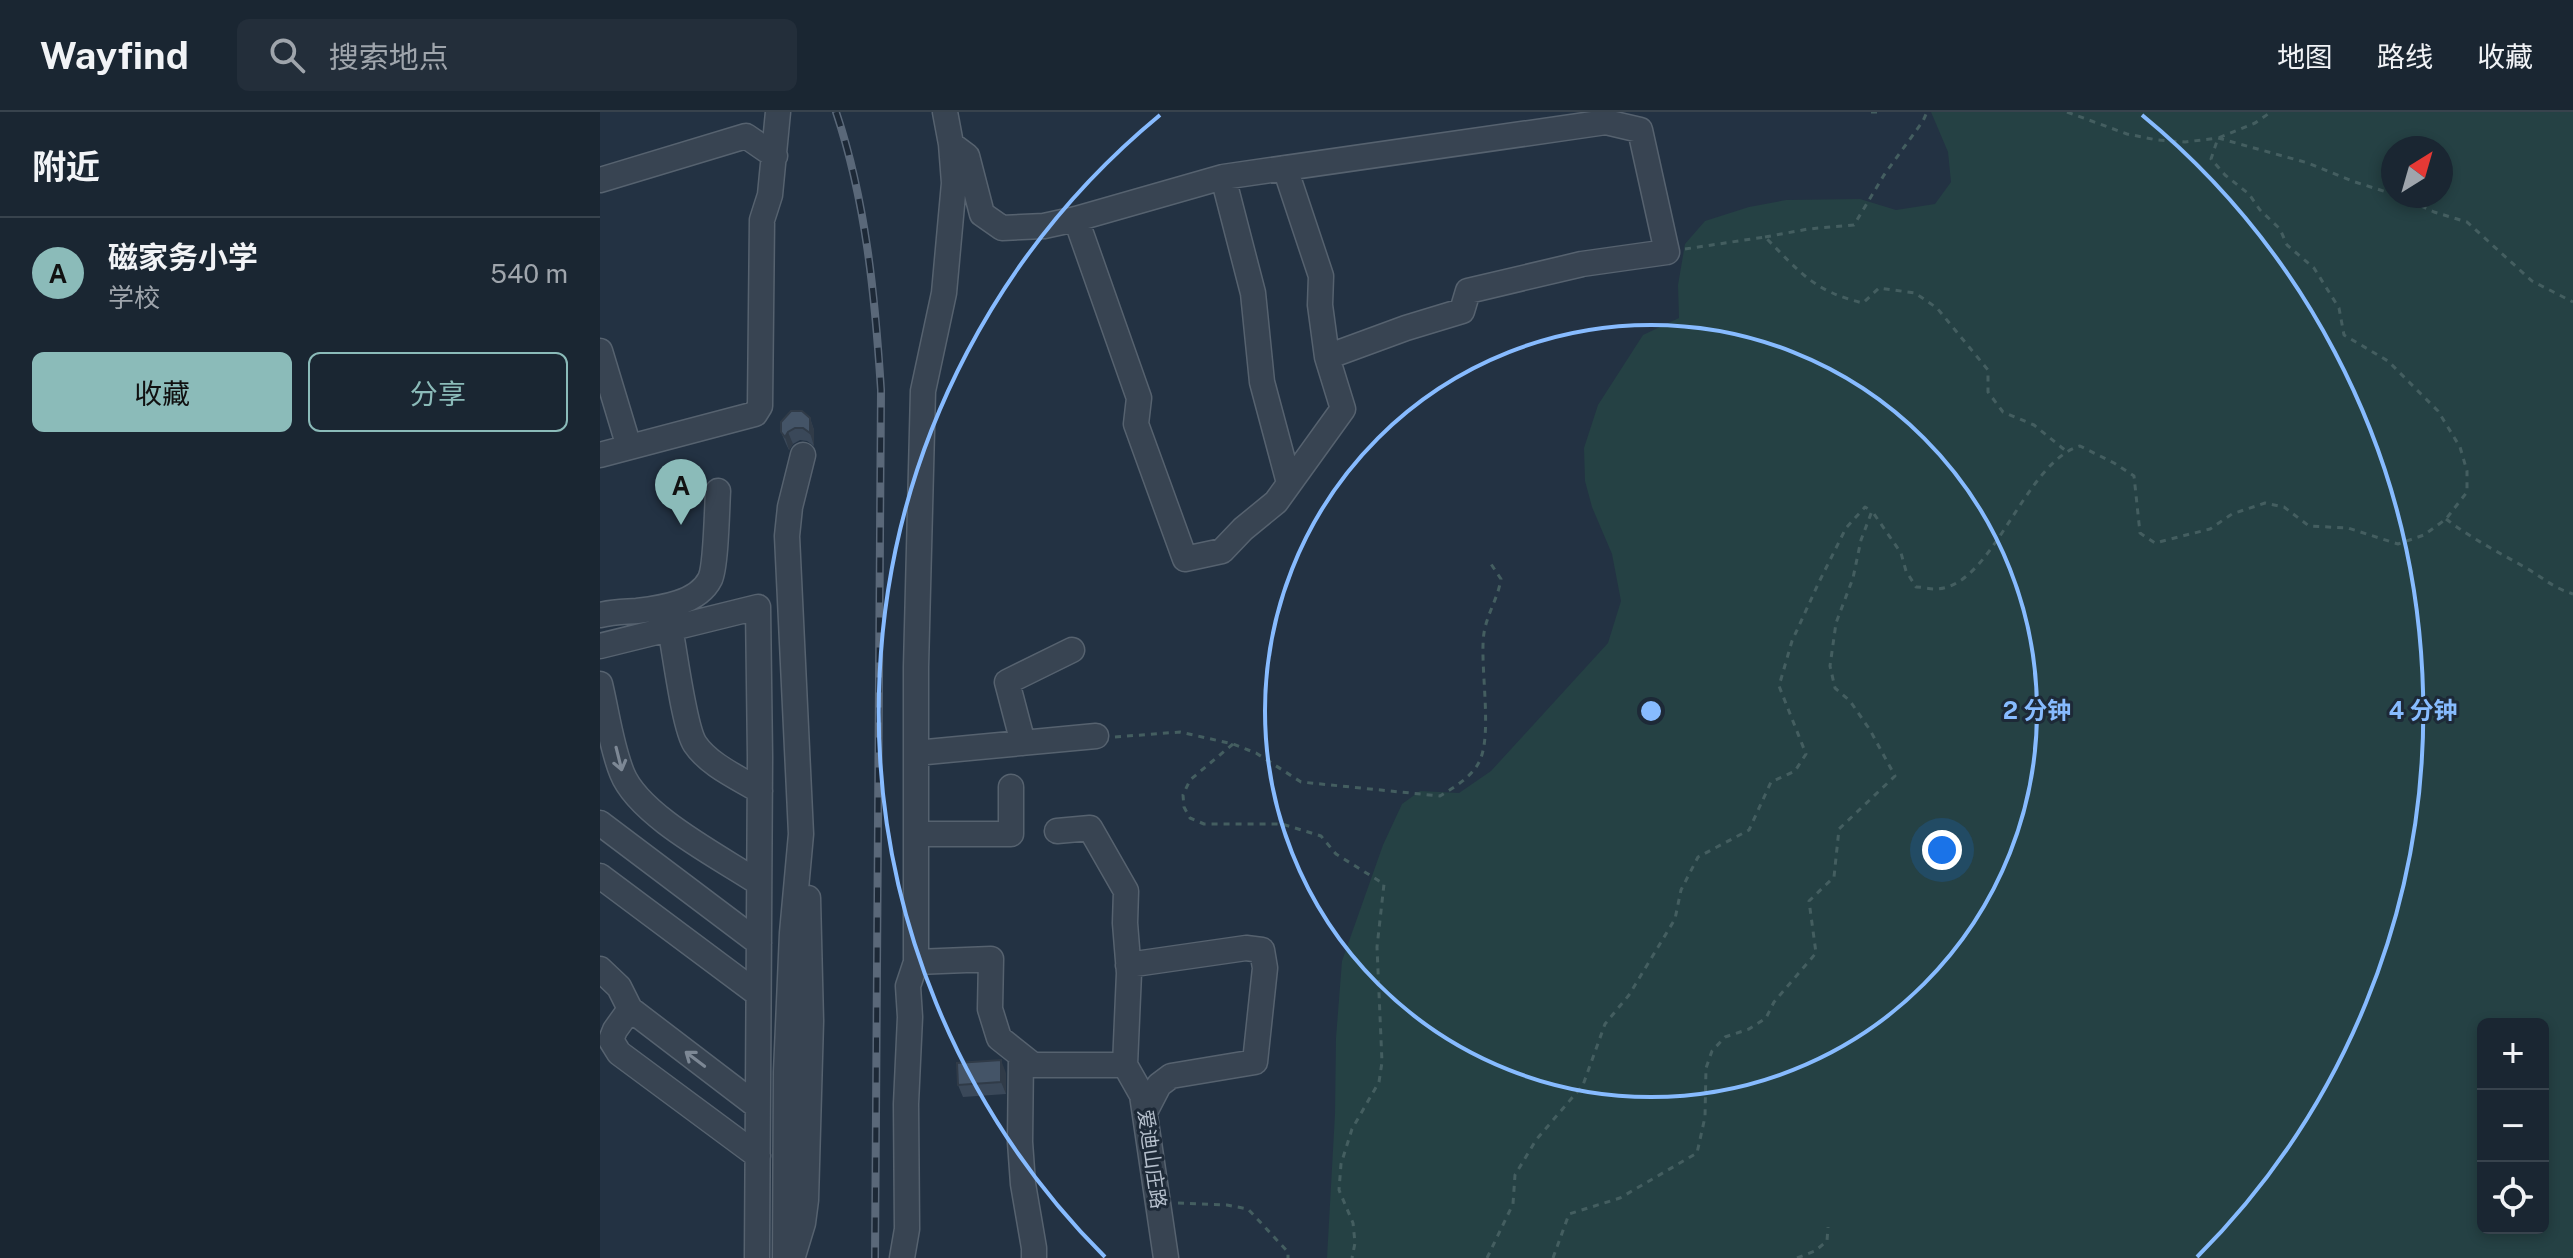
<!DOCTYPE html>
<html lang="zh">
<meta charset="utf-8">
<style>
:root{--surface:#1a2632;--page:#232e3a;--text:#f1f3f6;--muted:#9fa5ac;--line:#38434d;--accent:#8bbbb9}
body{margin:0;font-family:"Public Sans","Noto Sans SC",sans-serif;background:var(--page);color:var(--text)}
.controls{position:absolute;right:24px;bottom:24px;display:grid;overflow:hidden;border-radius:12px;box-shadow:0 4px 12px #0003}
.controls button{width:72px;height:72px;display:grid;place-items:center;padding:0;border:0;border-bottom:2px solid var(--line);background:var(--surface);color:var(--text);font:40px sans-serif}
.compass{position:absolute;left:1781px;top:24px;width:72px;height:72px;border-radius:50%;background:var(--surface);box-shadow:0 4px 12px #0003;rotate:37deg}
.you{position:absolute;left:1342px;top:738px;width:28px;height:28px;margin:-20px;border:6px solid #fff;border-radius:50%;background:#1a73e8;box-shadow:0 0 0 12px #1a73e833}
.badge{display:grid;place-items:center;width:52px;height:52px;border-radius:50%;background:var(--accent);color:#111;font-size:26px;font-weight:700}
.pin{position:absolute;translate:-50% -66px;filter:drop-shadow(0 2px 4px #0008)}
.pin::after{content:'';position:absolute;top:42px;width:28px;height:24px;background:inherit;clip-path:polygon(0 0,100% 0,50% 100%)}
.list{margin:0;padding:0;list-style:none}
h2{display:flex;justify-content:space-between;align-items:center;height:104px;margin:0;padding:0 32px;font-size:34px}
h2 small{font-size:26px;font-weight:400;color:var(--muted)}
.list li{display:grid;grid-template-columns:52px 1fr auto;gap:24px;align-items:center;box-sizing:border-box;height:112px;padding:0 32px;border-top:2px solid var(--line)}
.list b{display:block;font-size:30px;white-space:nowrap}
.list p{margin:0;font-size:26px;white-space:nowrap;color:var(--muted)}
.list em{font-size:26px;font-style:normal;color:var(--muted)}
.actions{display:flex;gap:16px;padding:24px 32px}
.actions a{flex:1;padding:18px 0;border:2px solid var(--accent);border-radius:12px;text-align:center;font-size:28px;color:var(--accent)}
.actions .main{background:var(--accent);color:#111}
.icon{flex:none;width:44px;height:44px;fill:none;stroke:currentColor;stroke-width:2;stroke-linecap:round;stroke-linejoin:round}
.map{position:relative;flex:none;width:1973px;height:1146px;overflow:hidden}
header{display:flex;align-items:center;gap:48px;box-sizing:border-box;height:112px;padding:0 40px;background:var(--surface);border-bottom:2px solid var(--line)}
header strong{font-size:38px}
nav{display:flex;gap:44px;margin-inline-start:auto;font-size:28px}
.search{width:560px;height:72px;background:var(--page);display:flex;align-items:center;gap:20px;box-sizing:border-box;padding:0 28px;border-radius:12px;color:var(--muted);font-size:30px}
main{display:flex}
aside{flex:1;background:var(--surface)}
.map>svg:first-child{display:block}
.green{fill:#254144;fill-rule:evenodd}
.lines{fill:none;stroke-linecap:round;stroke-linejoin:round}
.minor-casing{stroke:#56626f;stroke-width:27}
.path{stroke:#445e60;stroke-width:3;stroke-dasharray:6 6;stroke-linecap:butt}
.minor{stroke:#384452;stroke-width:24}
.rail-casing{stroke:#5a6879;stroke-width:8}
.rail{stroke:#1d2937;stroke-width:5;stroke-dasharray:15;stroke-linecap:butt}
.wall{fill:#3a4859}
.shaded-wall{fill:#303b48}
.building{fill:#445467;stroke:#303b48;stroke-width:2}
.oneway{stroke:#7d8895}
.ring{fill:none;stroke:#87bbff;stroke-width:4}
.labels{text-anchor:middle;stroke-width:6;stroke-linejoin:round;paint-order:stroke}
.street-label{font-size:20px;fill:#b5bfcc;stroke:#1d2937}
.centre{fill:#87bbff;stroke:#1d2937;stroke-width:4}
.ring-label{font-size:24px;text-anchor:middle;font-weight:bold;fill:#87bbff;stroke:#1d2937;stroke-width:6;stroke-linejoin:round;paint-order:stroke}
</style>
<header>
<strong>Wayfind</strong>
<div class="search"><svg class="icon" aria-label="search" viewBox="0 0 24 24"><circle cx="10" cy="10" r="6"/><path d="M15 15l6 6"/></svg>搜索地点</div>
<nav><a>地图</a><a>路线</a><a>收藏</a></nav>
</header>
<main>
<aside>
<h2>附近<small></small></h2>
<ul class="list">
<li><span class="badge">A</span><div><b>磁家务小学</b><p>学校</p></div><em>540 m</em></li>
</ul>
<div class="actions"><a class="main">收藏</a><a>分享</a></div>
</aside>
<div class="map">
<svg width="1973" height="1146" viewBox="0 0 1973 1146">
<rect width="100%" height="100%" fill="#233243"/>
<!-- green -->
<path class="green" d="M1331,0H1973V1146H727L735,1002L736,926L742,849L783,733L802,692L820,679L859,681L891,659L1008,531L1021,489L1012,442L992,395L985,369L984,336L998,293L1043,223L1079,206L1078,173L1085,132L1105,109L1149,95L1186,88L1260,87L1296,98L1335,92L1351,70L1348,40ZM1841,36V84H1793V36ZM1943,912V1116H1883V912Z"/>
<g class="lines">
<!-- minor casing -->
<g class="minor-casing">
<path id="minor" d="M351,32L367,44L382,102L402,116L444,114L476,107L623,65L1006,10L1040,18L1067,140L982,152L868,179L862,199L806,216L727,245L743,297L676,390L643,417L622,439L585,447L536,312L539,286L476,107
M685,56L721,164L720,193L727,245
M623,65L653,181L662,270L689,371
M0,68L146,24L175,44
M0,239L29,335
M0,343L155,302L160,294L162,108L170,83L178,0
M0,503C13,500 24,500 37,499C62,496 98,491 110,467C116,455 117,396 118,379
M70,516C75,540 84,615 95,632C109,653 139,666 160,679
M0,534L158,495L160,645L157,1146
M0,572C7,601 11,634 22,661C39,704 120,745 159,771
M423,631L407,570L472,538
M316,641L496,624
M0,711L159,831
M457,719L490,716L526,779L525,811L529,861L525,953
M316,722H411V675
M0,764L158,882
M316,850L391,847L390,897L399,926L433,953H525
M528,853L646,836L662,838L665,856L655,950L571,964L559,973L545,1000
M0,857L19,875L30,897L157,994
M30,897L15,918L11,928L19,941L158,1044
M421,944L420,1030L423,1072L434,1136V1146
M525,953L542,983L566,1146
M193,1144L203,1111L206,1088L211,909L208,786
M185,1146L186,960L192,821L201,722L187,424L190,395L203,343
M302,1146L307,1117L306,992L310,905L308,874L316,850V555L323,279L344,181L354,71L351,32L345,0"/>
</g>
<!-- path -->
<path class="path" d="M1271,0H1277
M1467,0L1527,22L1557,28L1585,30L1618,26L1708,51L1755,70L1793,82
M1799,84L1834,100L1867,110L1932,169L1973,190
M1165,125L1208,117L1254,113L1284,63L1323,9L1327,0
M1085,137L1165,125C1200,160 1213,179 1263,191L1279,176L1315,181L1337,196L1388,258V280L1403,300L1434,313L1466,339
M1846,407C1872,427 1900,441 1928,457C1946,468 1952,475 1973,482
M515,625L580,620L633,632L656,641L701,670L840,684C853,676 870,666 878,652C894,626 879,553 884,521C887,502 898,486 901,467L889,449
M633,632L590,668L583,683L584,695L590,706L604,712H682L721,724L736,742L784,772L777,835L782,950L779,970L752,1017L741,1052L739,1078L753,1111L755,1131L752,1146
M578,1091L627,1093L648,1097L688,1140V1146
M887,1146L913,1092L915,1063L936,1028L983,973L1005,912L1029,883L1075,807L1081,778L1098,745L1149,718L1171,670L1195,659L1206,642L1179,574L1192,529L1219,470L1246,416L1265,395L1272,399
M953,1146L969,1102L1020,1086L1097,1041L1105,1005L1106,956L1112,939L1125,925L1149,917L1166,906L1174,890L1216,841L1209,789L1234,765L1239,717L1295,664L1270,618L1250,589L1235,576L1230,554L1236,511L1253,466L1261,428L1272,399L1301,441L1306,459L1316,475C1322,475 1329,477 1335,477C1393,477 1423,351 1480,334L1514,351L1534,364L1540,421L1555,431L1610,417L1632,402L1665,391L1684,395L1709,414L1748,416L1798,432L1824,423L1846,407L1867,380V359L1860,335L1838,299L1788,249L1744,223L1739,196L1714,156L1687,133L1680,117L1660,98L1649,82L1625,63L1611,47L1618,26L1655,11L1671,0
M1197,1146L1215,1139L1227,1129L1228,1115"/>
<!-- minor -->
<use href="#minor" class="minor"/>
<!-- rail casing -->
<g class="rail-casing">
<path id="rail" d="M236,0C266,89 275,185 281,278L275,1146"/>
</g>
<!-- rail -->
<use href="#rail" class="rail"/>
</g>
<!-- wall -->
<path class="wall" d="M210,306L214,318V334L207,329L200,328L193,332L189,338L186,332L181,320Z
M406,961V982L363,985L358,973Z"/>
<!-- shaded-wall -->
<path class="shaded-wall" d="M210,306L214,318V334L210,321Z
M188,320L193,332L189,338L185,325Z
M401,948L406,961V982L401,970Z"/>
<!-- building -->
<path class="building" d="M191,299H202L210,306V321L203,316H195L188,320L185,325L181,320V310Z
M401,948V970L358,973L357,951Z"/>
<!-- one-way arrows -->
<defs><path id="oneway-shaft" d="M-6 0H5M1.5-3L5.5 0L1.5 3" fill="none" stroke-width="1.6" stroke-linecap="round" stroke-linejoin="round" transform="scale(2)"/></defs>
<g class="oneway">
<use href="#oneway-shaft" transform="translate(19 647) rotate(76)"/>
<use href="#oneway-shaft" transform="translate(95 947) rotate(-143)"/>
</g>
<!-- distance rings -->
<g class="ring">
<circle cx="1051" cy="599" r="386"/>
<path d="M505 1145A772 772 0 0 1 560 3M1542 3A772 772 0 0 1 1597 1145"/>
</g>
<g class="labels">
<!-- street labels -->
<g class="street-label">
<text transform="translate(552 1047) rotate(82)" y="7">爱迪山庄路</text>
</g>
</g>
<circle cx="1051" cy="599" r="12" class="centre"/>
<g class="ring-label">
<text x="1437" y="607">2 分钟</text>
<text x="1823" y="607">4 分钟</text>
</g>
</svg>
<div class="controls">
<button>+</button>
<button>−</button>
<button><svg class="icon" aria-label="locate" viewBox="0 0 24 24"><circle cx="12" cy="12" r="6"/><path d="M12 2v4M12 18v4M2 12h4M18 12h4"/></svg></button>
</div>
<svg class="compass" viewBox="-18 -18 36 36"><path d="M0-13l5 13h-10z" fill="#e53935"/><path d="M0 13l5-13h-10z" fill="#9fa5ac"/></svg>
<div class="you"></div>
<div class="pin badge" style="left:81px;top:413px">A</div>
</div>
</main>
